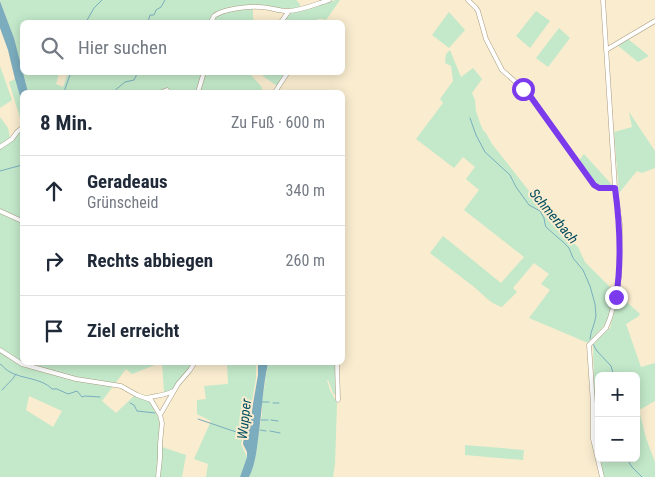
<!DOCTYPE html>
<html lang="de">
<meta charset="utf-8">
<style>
:root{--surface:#fff;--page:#f6f6f7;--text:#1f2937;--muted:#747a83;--line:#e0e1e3}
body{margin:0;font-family:"Roboto Condensed",sans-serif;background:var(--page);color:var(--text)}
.controls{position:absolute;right:15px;bottom:15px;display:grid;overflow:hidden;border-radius:8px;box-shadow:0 2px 12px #0003}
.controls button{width:45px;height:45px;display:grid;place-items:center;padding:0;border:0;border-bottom:1px solid var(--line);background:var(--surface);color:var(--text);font:25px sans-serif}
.stop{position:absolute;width:15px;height:15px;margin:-11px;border:4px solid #7c3aed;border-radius:50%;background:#fff}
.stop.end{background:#7c3aed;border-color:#fff;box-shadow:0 1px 5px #0008}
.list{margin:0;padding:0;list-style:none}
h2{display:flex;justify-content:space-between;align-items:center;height:65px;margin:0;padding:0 20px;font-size:21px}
h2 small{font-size:16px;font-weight:400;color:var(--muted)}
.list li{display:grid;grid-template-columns:32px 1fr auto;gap:15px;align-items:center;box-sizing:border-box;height:70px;padding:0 20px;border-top:1px solid var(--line)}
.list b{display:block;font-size:19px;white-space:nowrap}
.list p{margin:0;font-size:16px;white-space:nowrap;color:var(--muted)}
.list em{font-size:16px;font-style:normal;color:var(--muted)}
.icon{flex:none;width:28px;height:28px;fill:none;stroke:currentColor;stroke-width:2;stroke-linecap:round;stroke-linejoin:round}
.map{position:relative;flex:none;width:655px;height:477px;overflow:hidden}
.search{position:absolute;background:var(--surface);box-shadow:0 2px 12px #0003;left:20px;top:20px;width:325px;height:55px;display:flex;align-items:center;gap:12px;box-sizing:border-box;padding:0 18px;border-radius:8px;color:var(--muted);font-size:19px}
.panel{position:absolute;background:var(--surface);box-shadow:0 2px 12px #0003;left:20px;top:90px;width:325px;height:275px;border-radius:8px}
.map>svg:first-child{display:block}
.green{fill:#c3e9ca;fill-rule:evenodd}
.water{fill:#7badbe}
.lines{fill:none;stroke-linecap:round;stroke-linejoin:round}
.stream{stroke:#7badbe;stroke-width:1}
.minor-casing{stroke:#a89c81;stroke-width:5}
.minor{stroke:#fff;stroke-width:4}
.route{stroke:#7c3aed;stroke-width:6}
.labels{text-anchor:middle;stroke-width:4;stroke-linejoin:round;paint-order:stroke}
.water-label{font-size:14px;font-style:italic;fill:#014d5f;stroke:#f9eccf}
</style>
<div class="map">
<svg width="655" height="477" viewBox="0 0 655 477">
<rect width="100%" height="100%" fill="#f9eccf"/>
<!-- green -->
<path class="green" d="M0,0H296L300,4V7C285,11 269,6 253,6V19L257,22H22V72L59,73L56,84L63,87L68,73L248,72L261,86L263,92H28L14,38Z
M336,0H340L326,20C317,17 317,21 309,22C301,24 291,23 284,19L289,13Z
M536,11L550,21L530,48L516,36Z
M449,12L465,30L449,48L432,35Z
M559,28L570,38L548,67L536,58Z
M628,39L649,56L638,62L617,45Z
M450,50L461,77L473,68L482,79L472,93L475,100L476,111L480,123L483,130L486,133L492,144L522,182L559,229L578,247L585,262L614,291L609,316L603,327L588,343L529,318L550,290L541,284L549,274L534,263L513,288L517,292L502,307C490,304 483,294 474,287C459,275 444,264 430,253L443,236L501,283L524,257L464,210L479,190L466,179L475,167L463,157L454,168L416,139L443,103L440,99L453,81L451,66L445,63L446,54Z
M0,66L12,100L0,108Z
M262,73H287L277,86L263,76Z
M15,79L22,103V124L9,82Z
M629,112L655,151V168L642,173L637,171L619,193L614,132L632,127Z
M0,117L8,128L10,138V139L0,145Z
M22,131V220L0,210V148L14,140L19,133Z
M584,154L613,186L600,187L596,185L579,161Z
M0,211L22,222V362L160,363L132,374L126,369L102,401L116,413L135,395L150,401L158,417L160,424V453L157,477H0ZM29,396L62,411L53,427L26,410Z
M619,295L640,314L639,316L626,324L641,367L655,363V401L639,410L646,438L655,462V477H604L599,458H636V376H599V456L595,440V429L593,346L598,339L610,328Z
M162,363H193L190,368L171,391L164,393Z
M227,363H256V378L249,418L241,444L247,457L240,477H206L208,464L194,459L211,421L197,414V400L206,399L204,386L228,384Z
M268,363H336V394L334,395L328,380H327L330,390L337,403L335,464L333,477H249L254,464L257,447L262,413V402Z
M465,445L524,450L523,460L465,455Z
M162,447L186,455L182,477H159Z"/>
<!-- water -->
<path class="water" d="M0,1L14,38L28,92H22V103L15,79L8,50L0,28Z
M258,363H268C263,386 262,409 259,432C257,447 256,463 249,477H240L247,457V452L243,444L244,436L251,418L253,404L258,375Z"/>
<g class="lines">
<!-- stream -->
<path class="stream" d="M86,22L94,8L102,0
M148,22L150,15H154L156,10L161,7L165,0
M64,92L71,72
M113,92L125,82L134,80L138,72
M470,118L476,135L485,152L510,175L516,187L529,205L540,211L544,218L545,224L546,227L555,235L563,242L569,248L573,258L583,270L590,286L595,304L596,316L594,324L591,333L590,339
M0,171L22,165
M593,344L597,351L611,366L614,376
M0,364C3,366 6,370 10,372C22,379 42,378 52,389H57L68,394L77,391L82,397L85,396L100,397
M2,390C7,384 12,381 16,374
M262,402H269
M130,403L134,405L137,411L155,413
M273,403H279
M198,419L245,435
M261,420H268
M271,420L278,421
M260,430L266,431
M270,431L280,433
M626,458L632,467L642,477"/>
<!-- minor casing -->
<g class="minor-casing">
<path id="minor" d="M468,0L476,8L478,11L486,39L502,70L528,93L594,185L599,188H615
M211,22L214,16C223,9 248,6 260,7C269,7 278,11 287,11C301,11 316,4 329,0
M281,22L289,11
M606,50L655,21
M162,92L167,90L168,92
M198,92L204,72
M275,92L288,72
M0,147L12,139L17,132L22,128
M0,211L22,221
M0,350L22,364L76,379L121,386L137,395L151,400L160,415L162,423L160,444V458L158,477
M337,362L338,400
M147,398C156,395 165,396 173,391
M160,415L178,384L190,370L195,362
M602,477L593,439V404L589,345L606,328L610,318L616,297L619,277L620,225L615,188L603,0"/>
</g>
<!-- minor -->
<use href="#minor" class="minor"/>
</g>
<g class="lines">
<!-- route -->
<path class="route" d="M523,89L528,93L594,185L599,188H615C620,225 622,261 616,297"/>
</g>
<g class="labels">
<!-- water labels -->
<g class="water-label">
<text transform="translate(554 216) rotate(50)" y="5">Schmerbach</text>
<text transform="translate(244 419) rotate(-84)" y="5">Wupper</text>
</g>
</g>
</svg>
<div class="controls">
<button>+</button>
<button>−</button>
</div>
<div class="stop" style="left:523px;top:89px"></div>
<div class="stop end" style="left:616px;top:297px"></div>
<div class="search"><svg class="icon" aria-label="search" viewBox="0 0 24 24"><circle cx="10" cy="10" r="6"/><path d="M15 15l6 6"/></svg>Hier suchen</div>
<section class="panel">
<h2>8 Min.<small>Zu Fuß · 600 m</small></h2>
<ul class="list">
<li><svg class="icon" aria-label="ahead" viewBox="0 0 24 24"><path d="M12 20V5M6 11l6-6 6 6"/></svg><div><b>Geradeaus</b><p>Grünscheid</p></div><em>340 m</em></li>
<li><svg class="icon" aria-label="right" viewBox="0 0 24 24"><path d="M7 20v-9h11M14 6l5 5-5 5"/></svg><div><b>Rechts abbiegen</b></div><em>260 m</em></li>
<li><svg class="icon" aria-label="arrive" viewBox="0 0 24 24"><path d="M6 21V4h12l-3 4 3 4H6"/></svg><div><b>Ziel erreicht</b></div></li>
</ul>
</section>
</div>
